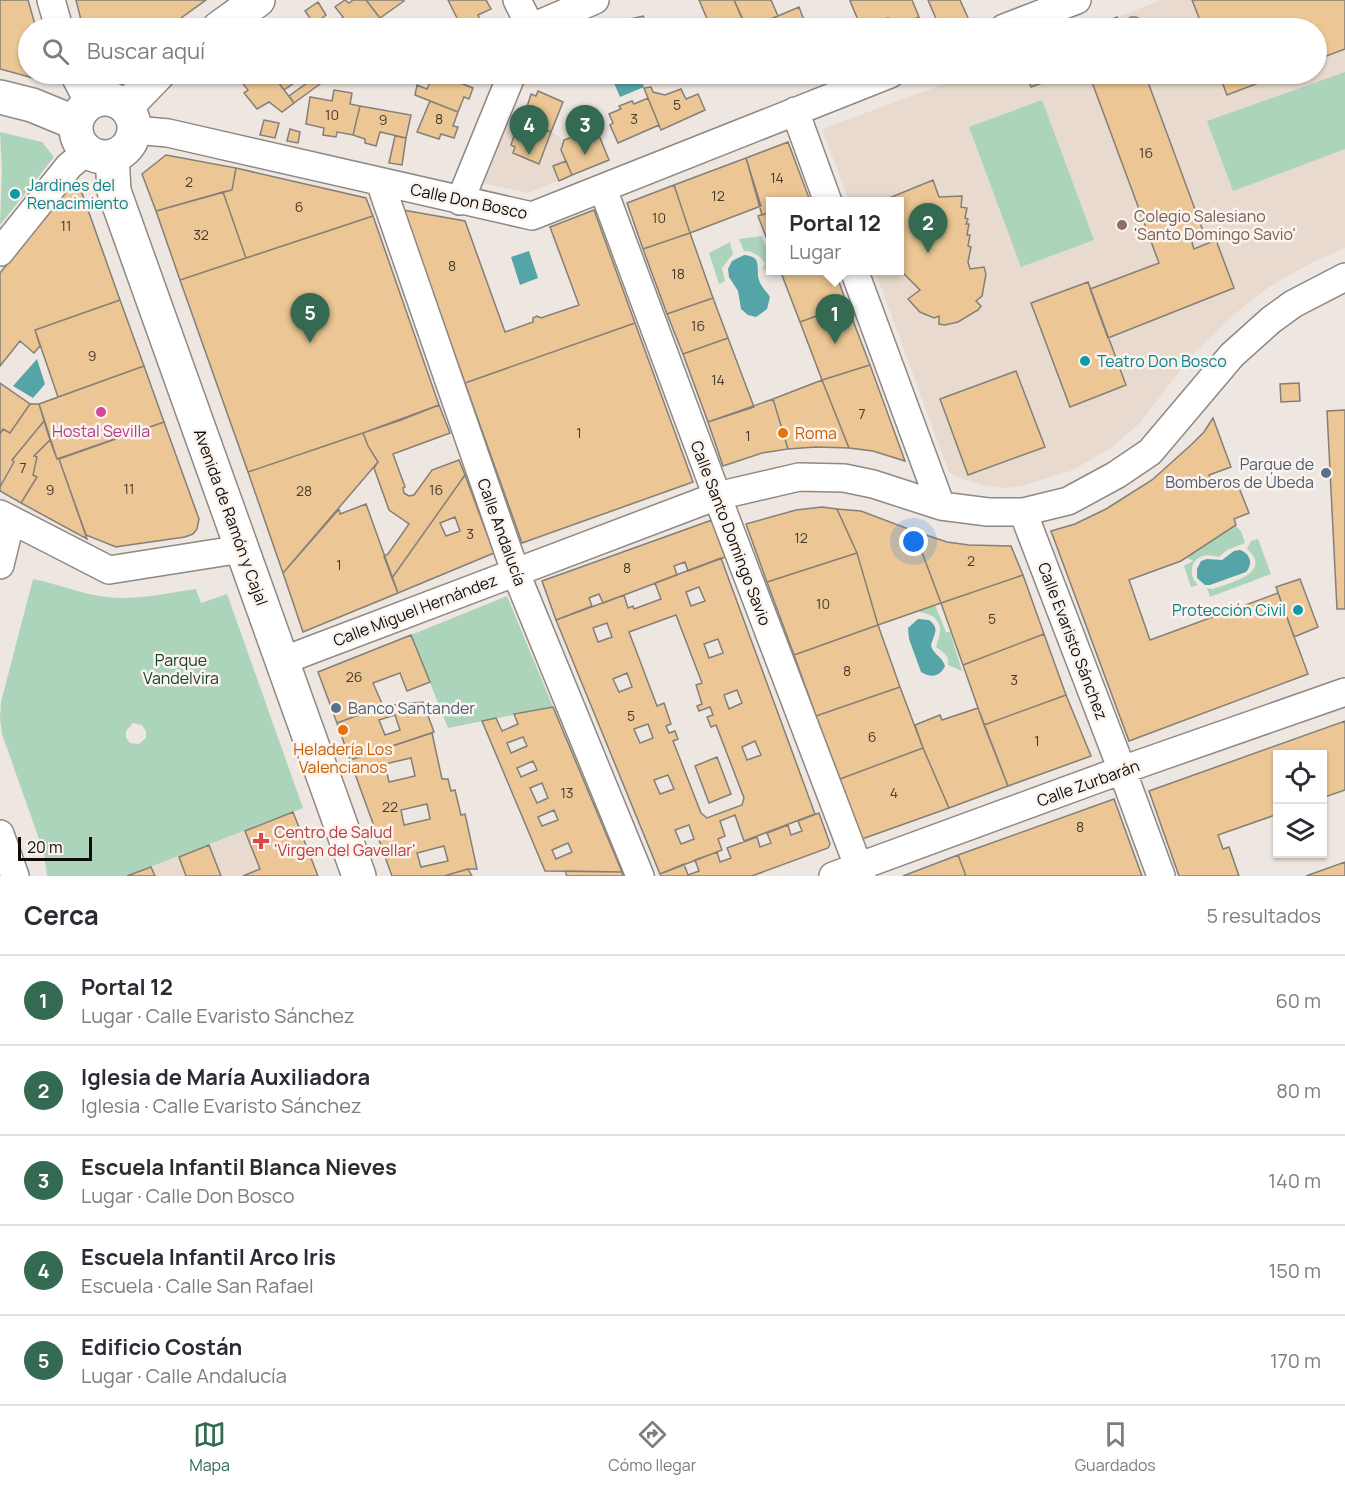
<!DOCTYPE html>
<html lang="es">
<meta charset="utf-8">
<style>
:root{--surface:#fff;--page:#f7f7f7;--text:#2b2b33;--muted:#7c7c81;--line:#e1e1e2;--accent:#336a51}
body{margin:0;font-family:Manrope,sans-serif;background:var(--page);color:var(--text)}
.controls{position:absolute;right:18px;bottom:18px;display:grid;overflow:hidden;border-radius:0px;box-shadow:0 2px 4px #0004}
.controls button{width:54px;height:54px;display:grid;place-items:center;padding:0;border:0;border-bottom:2px solid var(--line);background:var(--surface);color:var(--text);font:30px sans-serif}
.scale{position:absolute;left:18px;bottom:15px;width:74px;box-sizing:border-box;padding-left:6px;border:3px solid #0f0c0a;border-top:0;font-size:16px;line-height:21px;white-space:nowrap;color:#0f0c0a;-webkit-text-stroke:4px #fbf3ed;paint-order:stroke}
.you{position:absolute;left:914px;top:542px;width:21px;height:21px;margin:-15px;border:4px solid #fff;border-radius:50%;background:#1a73e8;box-shadow:0 0 0 9px #1a73e833}
.badge{display:grid;place-items:center;width:39px;height:39px;border-radius:50%;background:var(--accent);color:#fff;font-size:20px;font-weight:700}
.pin{position:absolute;translate:-50% -50px;filter:drop-shadow(0 2px 3px #0008)}
.pin::after{content:'';position:absolute;top:32px;width:21px;height:18px;background:inherit;clip-path:polygon(0 0,100% 0,50% 100%)}
.popup{position:absolute;left:766px;top:197px;width:138px;height:78px;box-sizing:border-box;display:grid;place-content:center;border-radius:0px;background:var(--surface);filter:drop-shadow(0 2px 4px #0005);font-size:20px;white-space:nowrap;color:var(--muted)}
.popup b{font-size:22px;color:var(--text)}
.popup::after{content:'';position:absolute;left:50%;top:100%;margin-left:-12px;border:12px solid transparent;border-top-color:var(--surface)}
.list{margin:0;padding:0;list-style:none}
h2{display:flex;justify-content:space-between;align-items:center;height:78px;margin:0;padding:0 24px;font-size:26px}
h2 small{font-size:20px;font-weight:400;color:var(--muted)}
.list li{display:grid;grid-template-columns:39px 1fr auto;gap:18px;align-items:center;box-sizing:border-box;height:90px;padding:0 24px;border-top:2px solid var(--line)}
.list b{display:block;font-size:22px;white-space:nowrap}
.list p{margin:0;font-size:20px;white-space:nowrap;color:var(--muted)}
.list em{font-size:20px;font-style:normal;color:var(--muted)}
.icon{flex:none;width:33px;height:33px;fill:none;stroke:currentColor;stroke-width:2;stroke-linecap:round;stroke-linejoin:round}
.map{position:relative;flex:none;width:1345px;height:876px;overflow:hidden}
.search{position:absolute;background:var(--surface);box-shadow:0 2px 4px #0004;left:18px;right:18px;top:18px;height:66px;display:flex;align-items:center;gap:15px;box-sizing:border-box;padding:0 21px;border-radius:33px;color:var(--muted);font-size:22px}
.sheet{height:528px;background:var(--surface)}
nav{display:flex;justify-content:space-around;align-items:center;box-sizing:border-box;height:84px;border-top:2px solid var(--line);background:var(--surface);font-size:16px;color:var(--muted)}
nav a{display:grid;justify-items:center;gap:3px}
nav .on{color:var(--accent)}
.map>svg:first-child{display:block}
.built{fill:#e8dace}
.green{fill:#acd4ba;fill-rule:evenodd}
.water{fill:#55a5a8}
.building{fill:#ecc694;stroke:#847f78;stroke-width:1.5;fill-rule:evenodd}
.lines{fill:none;stroke-linecap:round;stroke-linejoin:round}
.minor-casing{stroke:#8f8883;stroke-width:30}
.tertiary-casing{stroke:#8f8883;stroke-width:36}
.secondary-casing{stroke:#8f8883;stroke-width:36}
.minor{stroke:#fff;stroke-width:27}
.tertiary{stroke:#fff;stroke-width:33}
.secondary{stroke:#fff;stroke-width:33}
.culture-dot{fill:#0f9aa8;stroke:#fbf3ed;stroke-width:2}
.education-dot{fill:#8d6e63;stroke:#fbf3ed;stroke-width:2}
.hotel-dot{fill:#d1479c;stroke:#fbf3ed;stroke-width:2}
.food-dot{fill:#e8710a;stroke:#fbf3ed;stroke-width:2}
.service-dot{fill:#5c6f8a;stroke:#fbf3ed;stroke-width:2}
.health-dot{fill:#e0444e;stroke:#fbf3ed;stroke-width:2}
.labels{text-anchor:middle;stroke-width:5;stroke-linejoin:round;paint-order:stroke}
.number-label{font-size:14px;fill:#463a2c}
.culture-label{font-size:16px;fill:#0d838f;stroke:#fbf3ed;text-anchor:start}
.street-label{font-size:16px;fill:#0f0c0a;stroke:#fbf3ed}
.education-label{font-size:16px;fill:#785e54;stroke:#fbf3ed;text-anchor:start}
.hotel-label{font-size:16px;fill:#b23c85;stroke:#fbf3ed}
.food-label{font-size:16px;fill:#c56008;stroke:#fbf3ed;text-anchor:start}
.service-label{font-size:16px;fill:#4e5e75;stroke:#fbf3ed;text-anchor:end}
.park-label{font-size:16px;fill:#15422a;stroke:#fbf3ed}
.health-label{font-size:16px;fill:#be3a42;stroke:#fbf3ed;text-anchor:start}
</style>
<div class="map">
<svg width="1345" height="876" viewBox="0 0 1345 876">
<rect width="100%" height="100%" fill="#eee6e0"/>
<!-- built -->
<path class="built" d="M1162,0H1345V248L1311,263L1269,287L1237,312L1193,354L1139,424L1111,448L1073,470L1021,486L1007,488L981,485L958,477L949,472L875,271L900,270V202L849,201L822,129L971,74H1316V28H1088Z
M510,115L551,132L564,140L561,150L572,175L528,193L484,183Z
M293,812L318,876H127L179,857Z"/>
<!-- green -->
<path class="green" d="M1345,72V149L1233,191L1207,121Z
M1042,100L1094,240L1021,267L969,127Z
M0,132L42,142L54,157L0,225L2,170Z
M762,236L770,258V268L763,270L765,263C760,256 753,251 744,251L739,239Z
M730,242L733,254L722,268L725,281L719,284L709,253Z
M1235,525L1241,531L1245,543L1227,550L1219,557C1214,556 1208,554 1203,556C1189,560 1189,577 1198,585L1191,587L1184,566L1193,561L1187,558L1190,554L1198,551V548Z
M1258,539L1271,574L1210,597L1207,588L1213,589C1229,583 1274,573 1247,549L1251,541Z
M33,579C57,584 82,594 106,597C136,601 167,593 196,589L201,603L227,594L303,808L127,876H47L44,853L2,734L0,719L1,702ZM133,723L142,725L146,731V738L139,744L130,743L126,738V731Z
M507,596L553,707L448,728L411,635Z
M893,603L935,605L946,632H950L962,671L948,665C950,656 943,652 936,647C939,636 945,625 932,616C928,613 923,614 919,611L899,618Z"/>
<!-- water -->
<path class="water" d="M635,74H638L644,87L620,97L614,83Z
M529,251L538,278L520,285L511,257Z
M744,255C764,257 755,268 759,280C761,287 767,292 770,297L767,309L756,317L748,315L741,309L738,291L729,277L728,269L732,261Z
M37,359L45,384L33,398L13,386Z
M1240,550C1251,554 1253,564 1246,572L1210,585H1205L1197,578V569L1201,561L1207,559L1222,560L1234,551Z
M918,619L929,620C941,629 933,635 931,646C934,655 942,656 945,666C940,677 931,678 921,672L909,639L908,628Z"/>
<!-- building -->
<path class="building" d="M0,0H28L36,28H28V74H42L39,77L33,78L0,69Z
M76,0H206L167,28H83Z
M345,0L349,3L353,0H366L380,18L366,28H344L338,22L343,17L335,7Z
M366,0H403L404,1L380,18Z
M448,0H486L491,9L478,15L480,20L462,28Z
M699,0H734L743,21L736,24L734,20L726,22L727,28H711Z
M734,0H771L778,16L747,28Z
M853,0H912L919,17L892,28L888,18L861,27L850,1Z
M928,0H960L969,20L947,28H940Z
M1192,0H1345V49L1316,60V28H1203Z
M318,2L326,15L314,24L305,11Z
M799,7L807,28H749L778,16Z
M643,16L647,25L652,22L654,28H619L631,24L630,19Z
M1117,17L1120,28H1088Z
M1131,17H1136L1144,21L1147,28H1120L1123,22Z
M246,74H272L294,103L282,112L269,102L257,109L244,93L248,90L239,79Z
M272,74H307L284,90Z
M434,74H450L465,80L463,84L473,88L469,99L464,97L458,112L415,95L417,85L427,89Z
M1026,74H1067L1031,87Z
M1089,74H1145L1203,231L1190,236L1194,249L1216,240L1234,288L1108,338L1090,289L1159,263Z
M1219,74H1282L1227,95Z
M314,78L320,84L294,103L289,96Z
M651,87L653,92L665,95L681,89L686,99L698,94L705,110L661,130L644,88Z
M334,90L352,93L350,104L360,106L353,135L337,132L336,137L323,135L324,128L306,124L310,97L332,101Z
M538,91L563,102L551,132L526,122L531,108L527,107L531,94L536,96Z
M648,98L659,125L618,143L610,125L613,123L609,114L621,109L619,106L632,101L634,104Z
M430,101L458,112L453,126L458,127L454,138L441,134L439,139L417,132Z
M360,106L411,115L406,138L380,132L376,146L365,143V139L353,135Z
M264,120L279,123L275,138L260,135Z
M526,122L551,132L539,164L513,153L515,147L511,145L515,133L520,135Z
M596,128L609,160L572,175L561,150L564,140Z
M290,129L300,132L298,143L287,141Z
M395,136L406,138L402,165L389,163Z
M788,142L809,198L799,202H770V212L762,215L746,158Z
M166,155L236,168L232,190L156,211L142,174Z
M746,158L761,206L690,233L674,185Z
M566,161L572,175L559,181L553,166Z
M236,168L366,198L373,216L246,258L223,192L232,190Z
M77,179L120,300L35,330L40,346L34,353L20,341L0,366V273Z
M933,180L939,197L962,196L961,207L967,208L965,218L968,219L966,224H969L967,235H970L968,246L971,247L968,262L970,269L984,267L986,274L982,296L976,301L981,306L978,310L958,322L945,325L939,324V316L934,318L920,312L908,299L920,290L900,270V202L882,201Z
M674,185L690,233L643,249L627,203Z
M223,192L246,258L180,280L156,211Z
M403,210L465,221L505,332L533,322V318L537,316L541,318L579,305L550,227L594,210L635,323L465,383Z
M770,212V247L758,216Z
M373,216L439,405L401,420L248,472L180,280Z
M690,233L713,298L667,314L643,249Z
M780,270H835L847,305L800,322Z
M1088,282L1126,385L1070,407L1031,303Z
M713,298L728,338L683,354L667,314Z
M120,300L144,366L58,397L35,330Z
M847,305L870,365L822,380L800,322Z
M635,323L693,482L522,543L465,383Z
M728,338L754,407L708,422L683,354Z
M870,365L905,461L873,451L849,448L822,380Z
M144,366L164,422L57,459L39,404Z
M1016,371L1045,447L968,475L940,399Z
M822,380L849,448L816,447L788,449L773,399Z
M0,383L30,404L10,433L3,429L0,434Z
M1299,383L1300,401L1281,402L1280,384Z
M773,399L788,449L762,453L723,466L708,422Z
M30,404H39L44,421L12,460L14,462L0,487V434L3,429L10,433Z
M439,405L450,433L393,454L405,487L403,488L404,493L409,496L414,495L432,470L459,460L465,475L392,578L384,556L388,554L409,524L389,510L374,468L378,462L368,446L363,433Z
M1345,410V609H1337L1327,411Z
M1213,418L1231,467L1209,475L1214,489L1236,480L1249,513L1234,519L1236,525L1181,561L1129,580L1150,640L1278,593L1308,674L1129,741L1051,531L1075,524L1106,509L1152,480L1192,444L1204,432Z
M44,421L50,440L34,456L37,457L33,475L37,477L21,503L0,491V487L14,462L12,460Z
M164,422L199,519L197,529L193,534L185,537L122,546L116,547L86,535L59,459Z
M363,433L368,446L378,462L283,573L248,472Z
M50,440L57,459H59L87,539L21,503L37,477L33,475L37,457L34,456Z
M465,475L494,553L398,593L392,578ZM455,517L460,531L446,536L440,523Z
M366,504L398,593L303,632L283,573L339,509L340,514Z
M822,507L837,509L857,553L767,582L746,524L796,510Z
M837,509L861,511L914,531L941,603L878,625L857,553Z
M712,520L725,557L688,571L685,562L674,566L677,575L603,603L599,594L589,598L592,606L556,620L542,581Z
M914,531L947,542L969,545L1011,546L1023,575L941,603Z
M857,553L878,625L794,655L767,582Z
M721,558L815,814L744,841L735,815L720,821L725,836L718,839L722,850L660,874L556,620L624,595L628,608L633,606L634,609L661,599L655,583ZM699,587L705,601L691,606L686,592ZM676,615L702,683L696,685L702,704L697,706L699,711L710,707L713,715L707,717L711,727L716,725L744,798L742,805L707,818L701,813L673,741L678,739L675,731L669,733L666,726L671,724L664,703L657,706L629,632ZM607,623L612,637L598,642L593,628ZM718,639L723,653L709,658L704,644ZM627,673L632,687L619,692L613,679ZM737,690L742,703L729,709L724,695ZM648,724L653,738L640,743L634,729ZM755,741L761,755L747,760L742,747ZM668,775L674,789L660,794L654,780ZM689,825L694,839L681,844L675,830Z
M1023,575L1044,634L963,665L941,603Z
M1300,579L1318,627L1294,637L1276,587Z
M878,625L900,687L816,716L794,655Z
M1044,634L1066,695L984,725L963,665Z
M411,635L430,682L407,691L400,673L373,683L383,706L337,723L318,672Z
M900,687L923,748L840,779L816,716Z
M1066,695L1091,756L1008,786L984,725Z
M423,702L434,732L350,760L337,723L383,706ZM395,715L400,730L385,735L379,720Z
M553,707L622,872L545,871L482,721L496,718L502,731L518,724L514,714ZM523,737L527,746L511,753L507,743ZM533,761L537,770L521,777L517,768ZM542,783L548,798L537,803L530,788ZM554,810L558,820L542,826L538,817ZM568,843L572,852L556,859L552,850Z
M978,708L1008,786L949,808L923,748L915,725L940,715L942,720Z
M1345,721V790L1322,798V754H1278V814L1218,835L1223,849L1229,847L1239,876H1179L1149,791Z
M432,733L442,779H448L451,791L455,790L461,815L465,814L477,869H468L444,876H392L350,760ZM411,758L415,776L389,782L385,764ZM427,804L430,819L404,825L401,810ZM444,846L448,861L421,867L417,853Z
M923,748L949,808L862,839L840,779Z
M717,757L731,794L709,803L695,766Z
M1114,799L1142,876H966L958,855Z
M293,812L318,876H243L260,869L245,831Z
M819,813L830,844L828,848L752,876H661L660,874L684,864L688,875L699,871L695,860L717,852L720,862L731,858L727,848L757,837L760,847L771,843L767,833L788,825L791,835L802,831L798,821Z
M209,845L221,876H186L179,857Z
M958,855L966,876H903Z
M1345,862V876H1306Z
M151,867L155,876H127Z
M468,869L472,876H444Z
M565,871L622,872L623,876H567Z"/>
<g class="lines">
<!-- minor casing -->
<g class="minor-casing">
<path id="minor" d="M51,0L59,28
M517,0L531,28
M530,28L595,0
M1004,28L1077,0
M74,74L89,103
M795,111L828,202
M135,130L168,133L532,216L890,74
M380,182L515,571L640,876
M603,189L717,496L862,876
M460,201L512,74
M0,252L69,166L87,151
M854,270L941,506
M1023,512L1122,770L1161,876
M0,514L109,570L242,549
M0,565L11,520
M282,661L717,496L799,477L844,478L873,484L941,506L988,512H1023L1068,501L1116,475L1150,452L1232,355L1271,320L1293,304L1345,277
M0,834L15,876
M833,876L1122,770L1345,692"/>
</g>
<!-- tertiary casing -->
<g class="tertiary-casing">
<path id="tertiary" d="M0,97L32,105L76,123"/>
</g>
<!-- secondary casing -->
<g class="secondary-casing">
<path id="secondary" d="M219,28L258,0
M76 128a29 29 0 1 1 58 0a29 29 0 1 1-58 0Z
M126,107L158,74
M112,156L114,191L359,876"/>
</g>
<!-- minor -->
<use href="#minor" class="minor"/>
<!-- tertiary -->
<use href="#tertiary" class="tertiary"/>
<!-- secondary -->
<use href="#secondary" class="secondary"/>
</g>
<!-- markers -->
<g class="culture-dot">
<circle cx="15" cy="194" r="6"/>
<circle cx="1085" cy="361" r="6"/>
<circle cx="1298" cy="610" r="6"/>
</g>
<circle class="education-dot" cx="1122" cy="225" r="6"/>
<circle class="hotel-dot" cx="101" cy="412" r="6"/>
<g class="food-dot">
<circle cx="783" cy="433" r="6"/>
<circle cx="343" cy="730" r="6"/>
</g>
<g class="service-dot">
<circle cx="1326" cy="473" r="6"/>
<circle cx="336" cy="708" r="6"/>
</g>
<path class="health-dot" d="M258 832h6v6h6v6h-6v6h-6v-6h-6v-6h6z"/>
<g class="labels">
<!-- number labels -->
<g class="number-label">
<text x="677" y="110">5</text>
<text x="332" y="120">10</text>
<text x="439" y="124">8</text>
<text x="634" y="124">3</text>
<text x="383" y="125">9</text>
<text x="1146" y="158">16</text>
<text x="777" y="183">14</text>
<text x="189" y="187">2</text>
<text x="718" y="201">12</text>
<text x="299" y="212">6</text>
<text x="659" y="223">10</text>
<text x="66" y="231">11</text>
<text x="201" y="240">32</text>
<text x="452" y="271">8</text>
<text x="678" y="279">18</text>
<text x="698" y="331">16</text>
<text x="92" y="361">9</text>
<text x="718" y="385">14</text>
<text x="862" y="419">7</text>
<text x="579" y="438">1</text>
<text x="748" y="441">1</text>
<text x="23" y="473">7</text>
<text x="129" y="494">11</text>
<text x="50" y="495">9</text>
<text x="436" y="495">16</text>
<text x="304" y="496">28</text>
<text x="470" y="539">3</text>
<text x="801" y="543">12</text>
<text x="971" y="566">2</text>
<text x="339" y="570">1</text>
<text x="627" y="573">8</text>
<text x="823" y="609">10</text>
<text x="992" y="624">5</text>
<text x="847" y="676">8</text>
<text x="354" y="682">26</text>
<text x="1014" y="685">3</text>
<text x="631" y="721">5</text>
<text x="872" y="742">6</text>
<text x="1037" y="746">1</text>
<text x="567" y="798">13</text>
<text x="894" y="798">4</text>
<text x="390" y="812">22</text>
<text x="1080" y="832">8</text>
</g>
<!-- culture labels -->
<g class="culture-label">
<text x="27" y="191">Jardines del<tspan x="27" dy="18">Renacimiento</tspan></text>
<text x="1097" y="367">Teatro Don Bosco</text>
<text x="1286" y="616" text-anchor="end">Protección Civil</text>
</g>
<!-- street labels -->
<g class="street-label">
<text transform="translate(469 201) rotate(12)" y="6">Calle Don Bosco</text>
<text transform="translate(231 517) rotate(70)" y="6">Avenida de Ramón y Cajal</text>
<text transform="translate(502 532) rotate(70)" y="6">Calle Andalucía</text>
<text transform="translate(731 533) rotate(69)" y="6">Calle Santo Domingo Savio</text>
<text transform="translate(415 610) rotate(-21)" y="6">Calle Miguel Hernández</text>
<text transform="translate(1073 641) rotate(69)" y="6">Calle Evaristo Sánchez</text>
<text transform="translate(1088 783) rotate(-20)" y="6">Calle Zurbarán</text>
</g>
<!-- education labels -->
<g class="education-label">
<text x="1134" y="222">Colegio Salesiano<tspan x="1134" dy="18">'Santo Domingo Savio'</tspan></text>
</g>
<!-- hotel labels -->
<g class="hotel-label">
<text x="101" y="437">Hostal Sevilla</text>
</g>
<!-- food labels -->
<g class="food-label">
<text x="795" y="439">Roma</text>
<text x="343" y="755" text-anchor="middle">Heladería Los<tspan x="343" dy="18">Valencianos</tspan></text>
</g>
<!-- service labels -->
<g class="service-label">
<text x="1314" y="470">Parque de<tspan x="1314" dy="18">Bomberos de Úbeda</tspan></text>
<text x="348" y="714" text-anchor="start">Banco Santander</text>
</g>
<!-- park labels -->
<g class="park-label">
<text x="181" y="666">Parque<tspan x="181" dy="18">Vandelvira</tspan></text>
</g>
<!-- health labels -->
<g class="health-label">
<text x="274" y="838">Centro de Salud<tspan x="274" dy="18">'Virgen del Gavellar'</tspan></text>
</g>
</g>
</svg>
<div class="controls">
<button><svg class="icon" aria-label="locate" viewBox="0 0 24 24"><circle cx="12" cy="12" r="6"/><path d="M12 2v4M12 18v4M2 12h4M18 12h4"/></svg></button>
<button><svg class="icon" aria-label="layers" viewBox="0 0 24 24"><path d="M12 4l9 5-9 5-9-5zM3 14l9 5 9-5"/></svg></button>
</div>
<div class="scale">20 m</div>
<div class="you"></div>
<div class="pin badge" style="left:835px;top:344px">1</div>
<div class="popup"><b>Portal 12</b>Lugar</div>
<div class="pin badge" style="left:928px;top:253px">2</div>
<div class="pin badge" style="left:585px;top:155px">3</div>
<div class="pin badge" style="left:529px;top:155px">4</div>
<div class="pin badge" style="left:310px;top:343px">5</div>
<div class="search"><svg class="icon" aria-label="search" viewBox="0 0 24 24"><circle cx="10" cy="10" r="6"/><path d="M15 15l6 6"/></svg>Buscar aquí</div>
</div>
<section class="sheet">
<h2>Cerca<small>5 resultados</small></h2>
<ul class="list">
<li><span class="badge">1</span><div><b>Portal 12</b><p>Lugar · Calle Evaristo Sánchez</p></div><em>60 m</em></li>
<li><span class="badge">2</span><div><b>Iglesia de María Auxiliadora</b><p>Iglesia · Calle Evaristo Sánchez</p></div><em>80 m</em></li>
<li><span class="badge">3</span><div><b>Escuela Infantil Blanca Nieves</b><p>Lugar · Calle Don Bosco</p></div><em>140 m</em></li>
<li><span class="badge">4</span><div><b>Escuela Infantil Arco Iris</b><p>Escuela · Calle San Rafael</p></div><em>150 m</em></li>
<li><span class="badge">5</span><div><b>Edificio Costán</b><p>Lugar · Calle Andalucía</p></div><em>170 m</em></li>
</ul>
</section>
<nav>
<a class="on"><svg class="icon" aria-label="map" viewBox="0 0 24 24"><path d="M3 6l6-2 6 2 6-2v14l-6 2-6-2-6 2zM9 4v14M15 6v14"/></svg>Mapa</a>
<a><svg class="icon" aria-label="directions" viewBox="0 0 24 24"><path d="M12 3l9 9-9 9-9-9zM9 14v-3h6M13 9l2 2-2 2"/></svg>Cómo llegar</a>
<a><svg class="icon" aria-label="saved" viewBox="0 0 24 24"><path d="M7 4h10v16l-5-4-5 4z"/></svg>Guardados</a>
</nav>
